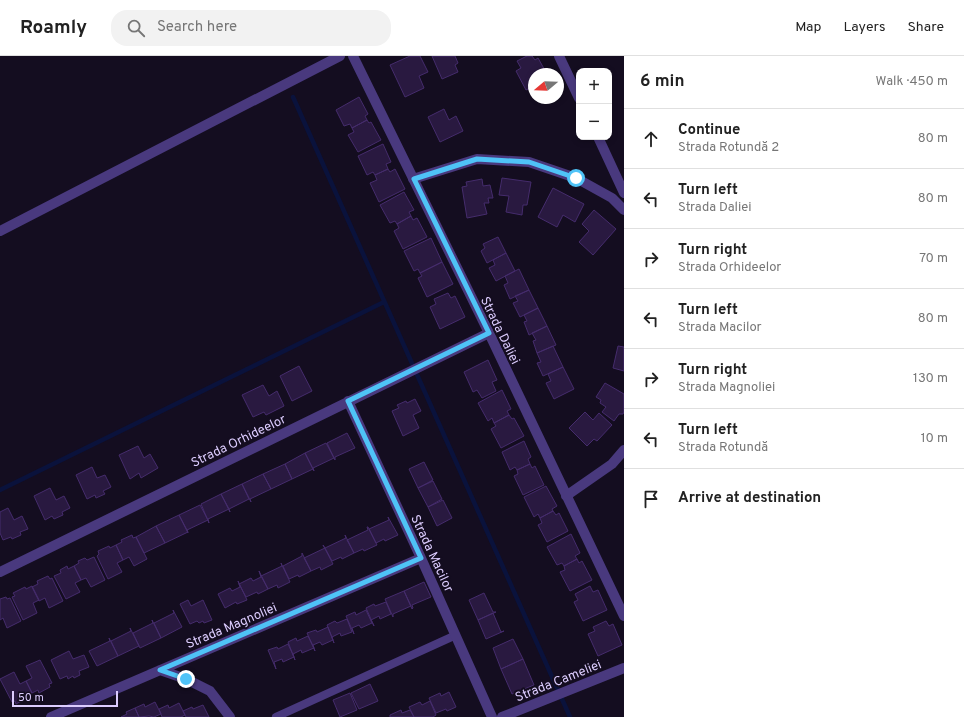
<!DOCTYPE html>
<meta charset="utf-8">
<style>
:root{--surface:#fff;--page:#f2f2f2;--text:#222;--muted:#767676;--line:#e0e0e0}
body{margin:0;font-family:Overpass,sans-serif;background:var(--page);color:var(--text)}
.controls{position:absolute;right:12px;top:12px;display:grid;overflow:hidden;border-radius:8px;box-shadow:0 2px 6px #0003}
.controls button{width:36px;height:36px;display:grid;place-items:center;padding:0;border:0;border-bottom:1px solid var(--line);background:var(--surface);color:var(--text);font:20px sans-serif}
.compass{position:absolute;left:528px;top:12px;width:36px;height:36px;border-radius:50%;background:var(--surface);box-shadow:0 2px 6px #0003;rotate:251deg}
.scale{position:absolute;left:12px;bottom:10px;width:106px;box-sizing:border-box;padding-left:4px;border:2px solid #dcccfe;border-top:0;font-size:11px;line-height:14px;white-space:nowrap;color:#dcccfe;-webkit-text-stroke:3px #140d20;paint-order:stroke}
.stop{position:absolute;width:12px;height:12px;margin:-9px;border:3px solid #4fc3f7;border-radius:50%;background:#fff}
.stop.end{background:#4fc3f7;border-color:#fff;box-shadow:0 1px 4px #0008}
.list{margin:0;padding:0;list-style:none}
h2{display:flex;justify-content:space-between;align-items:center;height:52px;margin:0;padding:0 16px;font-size:17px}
h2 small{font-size:13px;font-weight:400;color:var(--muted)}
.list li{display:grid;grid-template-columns:26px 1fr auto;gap:12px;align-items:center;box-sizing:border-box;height:60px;padding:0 16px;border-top:1px solid var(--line)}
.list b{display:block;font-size:15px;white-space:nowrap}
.list p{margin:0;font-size:13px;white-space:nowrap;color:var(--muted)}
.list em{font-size:13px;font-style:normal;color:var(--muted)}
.icon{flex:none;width:22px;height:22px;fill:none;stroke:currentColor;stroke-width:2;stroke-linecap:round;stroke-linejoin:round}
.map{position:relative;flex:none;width:624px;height:661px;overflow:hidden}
header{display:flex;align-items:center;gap:24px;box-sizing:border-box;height:56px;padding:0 20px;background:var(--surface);border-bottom:1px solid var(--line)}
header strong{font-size:19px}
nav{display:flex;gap:22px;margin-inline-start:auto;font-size:14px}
.search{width:280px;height:36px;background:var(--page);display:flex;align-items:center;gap:10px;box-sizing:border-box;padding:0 14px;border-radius:16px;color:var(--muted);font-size:15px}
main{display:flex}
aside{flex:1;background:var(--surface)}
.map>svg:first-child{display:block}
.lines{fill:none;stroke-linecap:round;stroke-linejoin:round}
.stream{stroke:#0a123c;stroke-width:4.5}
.building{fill:#291940;stroke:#452c6c}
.lane{stroke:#49397e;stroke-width:8}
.street{stroke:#49397e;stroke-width:10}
.route{stroke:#4fc3f7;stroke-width:5}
.labels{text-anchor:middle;stroke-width:4;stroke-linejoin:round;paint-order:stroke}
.street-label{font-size:13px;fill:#dcccfe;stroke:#140d20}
</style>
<header>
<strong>Roamly</strong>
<div class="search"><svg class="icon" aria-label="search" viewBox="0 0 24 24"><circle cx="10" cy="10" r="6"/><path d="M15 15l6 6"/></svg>Search here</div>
<nav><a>Map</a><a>Layers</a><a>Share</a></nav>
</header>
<main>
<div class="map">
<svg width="624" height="661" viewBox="0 0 624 661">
<rect width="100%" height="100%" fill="#140d20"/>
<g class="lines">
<!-- stream -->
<path class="stream" d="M293,41L570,661
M0,434L384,246"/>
</g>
<!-- building -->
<path class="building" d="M410,0H420L428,16L419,20L424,32L405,41L390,9Z
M432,0H455L458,7L455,9L458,16L442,23Z
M527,0H532L535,4L538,2L547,18H534V30L526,34L516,15L521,12L517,5Z
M359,41L368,58L365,60L367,64L352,72L350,68L344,70L336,54Z
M444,53L449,64L456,60L463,75L440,86L428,61Z
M367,64L369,67L371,66L381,84L358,96L348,79L354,76L352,72Z
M383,88L391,106L386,108L388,113L375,119L373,116L367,119L358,100Z
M388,113L390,116L395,113L405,133L379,146L370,127L377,124L375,119Z
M502,122L531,126L527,149H523L522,159L506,156L509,140L499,139Z
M482,123L483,130L490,129L493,142H488L489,147H484L487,158L467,162L462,131L467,130L466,126Z
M553,132L584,148L575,166L563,159L557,171L538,161Z
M404,136L414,154L409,156L411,160L397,168L395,165L390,167L380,149Z
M594,154L616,173L593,199L579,186L589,175L582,168Z
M411,160L413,164L417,162L427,181L403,193L394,175L399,172L397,168Z
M498,181L506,197L487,207L481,195L485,192L483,188Z
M431,182L442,206L420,217L418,213L414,215L404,195Z
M506,197L515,215L496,225L489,212L495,209L493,204Z
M442,206L453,228L427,241L418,222L422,220L420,217Z
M519,213L529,234L510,243L504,229L508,227L505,220Z
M529,234L538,252L520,261L513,247L518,245L515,240Z
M448,237L451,242L455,240L465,261L440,273L430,251L436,248L434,243Z
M538,252L547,270L529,279L524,266L527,265L524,259Z
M547,270L556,289L537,297L533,285L536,284L532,277Z
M553,290L563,311L543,320L537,307L541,306L537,297Z
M618,290L624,291V315L613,312Z
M488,304L497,324L492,326L496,335L482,342L477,334L473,336L464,316Z
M299,310L312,335L292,345L280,320Z
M563,311L574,333L554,343L546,327L551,325L548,318Z
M605,327L624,338V356L623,358H619L614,365L602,356L606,351L600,347L601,344L596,341Z
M263,329L269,340L277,335L284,350L266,359L264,356L253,361L242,339Z
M502,334L511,353L507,355L509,359L494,367L492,362L488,365L478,347Z
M415,343L421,355L413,359L419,372L403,380L392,355L399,352L397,349L406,345L407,347Z
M585,356L593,364L599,357L612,369L597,385L594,383L587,390L569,372Z
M509,359L512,363L514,362L524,380L501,392L491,373L496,370L494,367Z
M347,377L355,392L335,401V404L327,387Z
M524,385L531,401L528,403L530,408L517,414L515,411L510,414L502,396Z
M326,387L334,402L313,412L314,415L305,397Z
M138,390L144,402L150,398L158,412L141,422L139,417L130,423L119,399Z
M305,397L313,413L292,423L285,408Z
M424,406L433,424L418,432L409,413Z
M285,408L292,423L271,433L263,418Z
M530,408L532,412L535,410L544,429L523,439L514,420L518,418L517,414Z
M92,411L97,422L105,419L111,431L103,435L105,438L96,442L95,439L87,443L76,419Z
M263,418L271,433L250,443L251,446L242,428Z
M433,425L442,443L428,451L418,432Z
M242,428L249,443L229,453L230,456L221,438Z
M546,430L557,450L552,453L553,455L540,462L538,458L534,461L524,441Z
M50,432L56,444L64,440L70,452L62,456L63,459L54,463L52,460L45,464L34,440Z
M221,438L229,453L208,463L209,467L201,448Z
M443,444L452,462L437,470L428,451Z
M200,449L208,464L187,474L188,477L179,459Z
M8,452L14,464L22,460L28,473L20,476L21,479L12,483L11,481L3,484L0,477V456Z
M553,455L556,459L559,457L568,475L547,486L538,469L542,467L540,462Z
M179,459L188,476L165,487L156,470Z
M388,461L398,479L385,485L384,483L376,487L369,473L389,464Z
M156,470L165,487L144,497L136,481Z
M368,471L377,489L364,495L363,493L354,497L347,484L368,474L367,471Z
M571,478L580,497L575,500L577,503L564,510L562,507L557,509L547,491Z
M132,479L133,482L136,481L147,503L134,510L129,501L123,504L116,489L122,486L121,484Z
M345,479L354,497L342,503L341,501L332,505L325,492L346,482Z
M116,489L123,504L117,507L122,516L108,523L97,500L99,498L98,495L109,490L110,492Z
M323,489L333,508L321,514L320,511L311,515L304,502L325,492Z
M302,497L311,515L299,521L298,519L289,523L283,510L302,500Z
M94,501L105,524L91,531L86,522L81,524L74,510L79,507L78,505L85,502L87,504Z
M577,503L579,507L582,505L592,524L570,535L560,516L565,514L564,510Z
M281,507L290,526L278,532L277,529L268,533L261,520L282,510Z
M67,510L68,513L74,510L81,524L75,527L80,536L66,543L54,520L61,517L60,514Z
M259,515L268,533L258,538L257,536L246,541L239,528L251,522L253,525L261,521Z
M48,520L50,523L52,522L63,545L49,552L45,542L39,545L32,531L38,528L37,525Z
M238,525L247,544L237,548L236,546L225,552L218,538L230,532L232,535L240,531Z
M424,526L431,541L412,549L413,552L412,553L404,535Z
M32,530L39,544L33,547L37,557L23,564L12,541L15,540L13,537L25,531L26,533Z
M590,530L593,536L598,534L607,554L583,565L574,546L578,544L575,538Z
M404,535L411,550L393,558V561L385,543Z
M484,537L493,556H496L478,564L469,544Z
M6,541L7,543L10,542L21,565L7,572L3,562L0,564V543Z
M188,544L191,550L203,544L212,564L204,567L203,565L199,567L197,565L190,568L180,548Z
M386,546L391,558L380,563L379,560L371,564L374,570L366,552L374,548L375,550Z
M173,554L182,571L161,582L154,567L174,557Z
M366,554L372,567L361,572L359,569L352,572L354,578L346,560L355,556L356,559Z
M493,557L501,576L504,575L486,583L478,564Z
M347,563L352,576L341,580L340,577L332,581L334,587L327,569L335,565L337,567Z
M152,564L161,582L140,592L133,577L153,567Z
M606,565L609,570L613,568L622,589L598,600L588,578L595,575L593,571Z
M328,571L333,584L322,589L320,586L313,589L315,595L307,577L316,574L317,576Z
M130,572L139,590L118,600L111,585L131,575Z
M308,580L314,592L302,597L301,594L293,598L295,604L288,586L296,582L297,585Z
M109,582L118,600L97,610L89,595L110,585Z
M513,583L523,603L501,613L493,592Z
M288,588L294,601L283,606L282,603L274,606L276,613L268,594L277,591L278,593Z
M69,595L73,603L84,599L89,611L79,615L80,619L74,622L73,620L68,623L67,620L60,623L51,604Z
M523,603L534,629L512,638L501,613Z
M40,604L52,627L49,628L50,631L39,637L38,634L32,637L26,625L32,622L26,610Z
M14,616L20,628L26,625L32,637L26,640L27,642L16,648L15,645L12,646L0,623Z
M370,628L378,645L359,653L351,637Z
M449,636L456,651L447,655L446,653L436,657L429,642L440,637L441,640Z
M350,637L357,654L340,661L333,644Z
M430,645L436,659L433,661H414L409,651L420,646L422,649Z
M155,646L161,658L154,661L149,660L139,661L135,652L144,648L145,651Z
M179,647L185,659L181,661H162L159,653L168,649L169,652Z
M203,649L209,661H186L183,655L192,651L193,653Z
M135,652L139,661H121L127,658L126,656Z
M401,654L402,657L410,654L414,661H390V659Z"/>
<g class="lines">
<!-- lane -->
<path class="lane" d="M276,661L456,579"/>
<!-- street -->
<path class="street" d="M353,0L489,277L624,560
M559,0L579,42
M598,81L624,137
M413,123L477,103L529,106L576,122L612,142L624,154
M0,175L340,0
M348,345L421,502L492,661
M566,440L612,408L624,394
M0,516L489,277
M160,614L186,623L210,635L230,661
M51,661L421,502
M502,661L624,612"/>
</g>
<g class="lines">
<!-- route -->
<path class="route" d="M186,623L160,614L421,502L348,345L489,277L414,123L477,103L529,106L576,122"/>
</g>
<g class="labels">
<!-- street labels -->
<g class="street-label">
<text transform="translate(501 274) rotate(64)" y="5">Strada Daliei</text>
<text transform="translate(238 384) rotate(-26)" y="5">Strada Orhideelor</text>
<text transform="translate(433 497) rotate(65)" y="5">Strada Macilor</text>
<text transform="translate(231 569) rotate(-23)" y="5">Strada Magnoliei</text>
<text transform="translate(558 624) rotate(-22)" y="5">Strada Cameliei</text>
</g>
</g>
</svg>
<div class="controls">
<button>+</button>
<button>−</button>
</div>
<svg class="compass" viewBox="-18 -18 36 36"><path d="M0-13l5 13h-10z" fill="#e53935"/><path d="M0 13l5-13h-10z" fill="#767676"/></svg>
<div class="scale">50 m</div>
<div class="stop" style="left:576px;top:122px"></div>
<div class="stop end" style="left:186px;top:623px"></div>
</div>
<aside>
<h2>6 min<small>Walk · 450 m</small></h2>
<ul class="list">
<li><svg class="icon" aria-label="ahead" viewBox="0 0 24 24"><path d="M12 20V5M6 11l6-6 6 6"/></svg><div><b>Continue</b><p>Strada Rotundă 2</p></div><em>80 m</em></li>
<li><svg class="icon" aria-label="left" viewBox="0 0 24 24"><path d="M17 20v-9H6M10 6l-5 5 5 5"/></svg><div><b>Turn left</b><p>Strada Daliei</p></div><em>80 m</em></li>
<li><svg class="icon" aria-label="right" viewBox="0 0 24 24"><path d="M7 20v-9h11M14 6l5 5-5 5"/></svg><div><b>Turn right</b><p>Strada Orhideelor</p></div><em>70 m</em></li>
<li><svg class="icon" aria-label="left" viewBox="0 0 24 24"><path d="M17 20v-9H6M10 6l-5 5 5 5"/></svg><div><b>Turn left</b><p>Strada Macilor</p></div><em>80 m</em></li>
<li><svg class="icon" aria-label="right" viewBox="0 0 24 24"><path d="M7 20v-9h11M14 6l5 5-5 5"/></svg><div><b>Turn right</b><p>Strada Magnoliei</p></div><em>130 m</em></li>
<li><svg class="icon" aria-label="left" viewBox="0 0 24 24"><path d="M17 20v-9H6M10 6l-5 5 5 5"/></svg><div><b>Turn left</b><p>Strada Rotundă</p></div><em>10 m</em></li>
<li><svg class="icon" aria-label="arrive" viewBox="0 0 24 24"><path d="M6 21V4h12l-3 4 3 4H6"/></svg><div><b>Arrive at destination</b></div></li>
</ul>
</aside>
</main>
